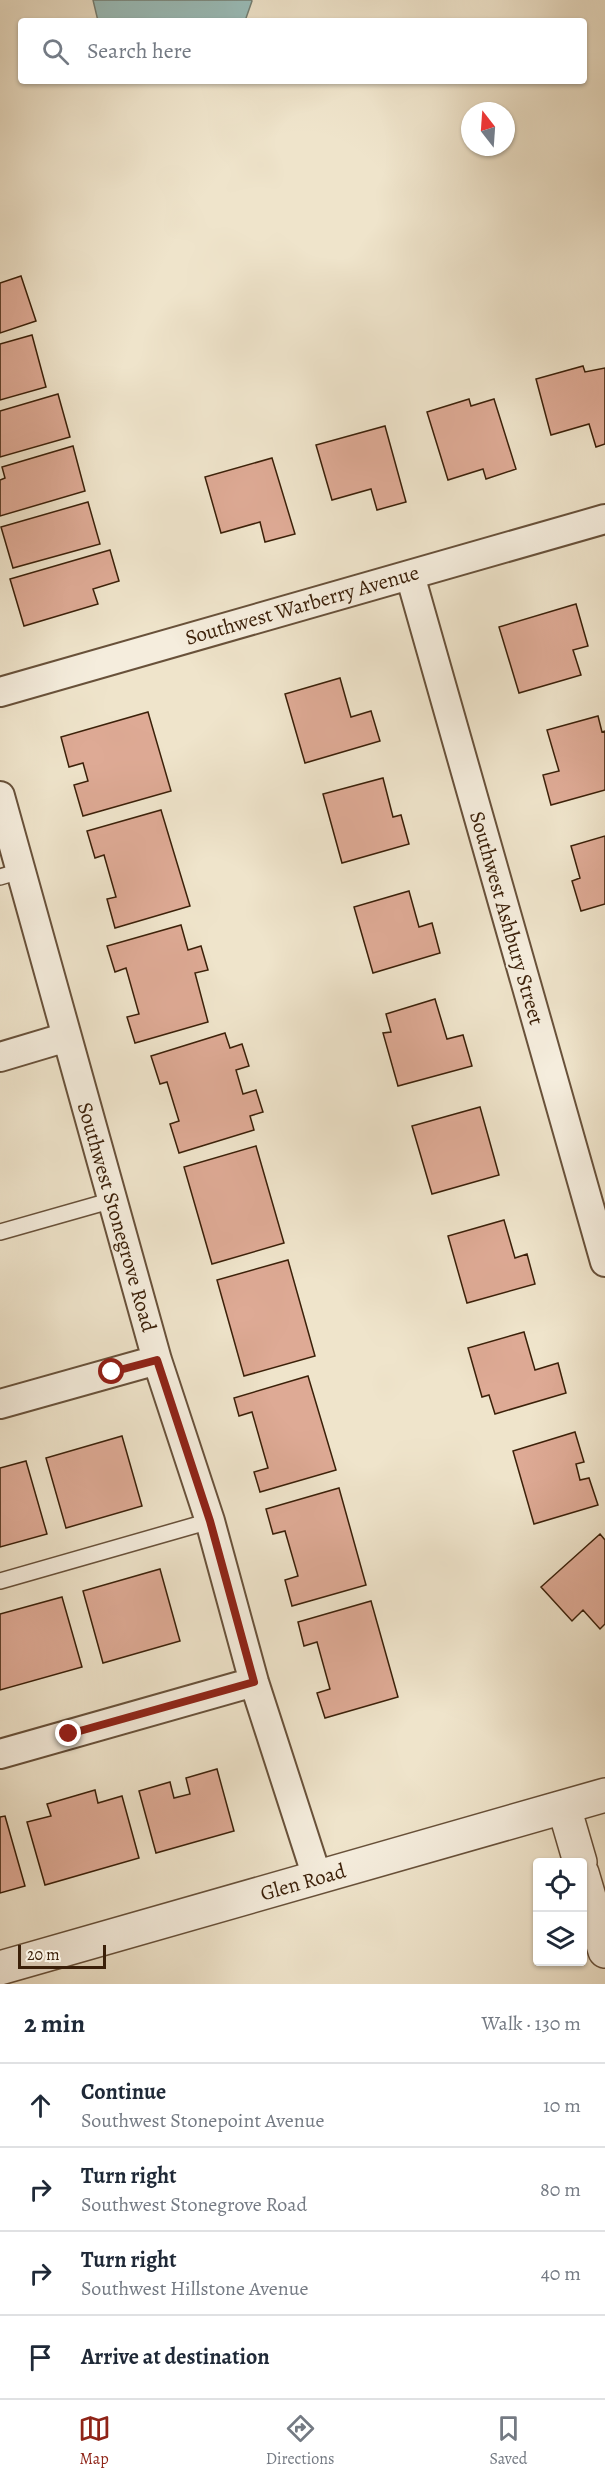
<!DOCTYPE html>
<meta charset="utf-8">
<style>
:root{--surface:#fff;--page:#f2f2f3;--text:#1f2937;--muted:#747a83;--line:#e0e1e3;--accent:#8f2418}
body{margin:0;font-family:Alegreya,serif;background:var(--page);color:var(--text)}
.controls{position:absolute;right:18px;bottom:18px;display:grid;overflow:hidden;border-radius:6px;box-shadow:0 2px 4px #0004}
.controls button{width:54px;height:54px;display:grid;place-items:center;padding:0;border:0;border-bottom:2px solid var(--line);background:var(--surface);color:var(--text);font:30px sans-serif}
.compass{position:absolute;left:461px;top:102px;width:54px;height:54px;border-radius:50%;background:var(--surface);box-shadow:0 2px 4px #0004;rotate:343deg}
.scale{position:absolute;left:18px;bottom:15px;width:88px;box-sizing:border-box;padding-left:6px;border:3px solid #3b2009;border-top:0;font-size:16px;line-height:21px;white-space:nowrap;color:#3b2009;-webkit-text-stroke:4px #f5eddd;paint-order:stroke}
.stop{position:absolute;width:18px;height:18px;margin:-14px;border:4px solid #8f2418;border-radius:50%;background:#fff}
.stop.end{background:#8f2418;border-color:#fff;box-shadow:0 2px 6px #0008}
.list{margin:0;padding:0;list-style:none}
h2{display:flex;justify-content:space-between;align-items:center;height:78px;margin:0;padding:0 24px;font-size:26px}
h2 small{font-size:20px;font-weight:400;color:var(--muted)}
.list li{display:grid;grid-template-columns:39px 1fr auto;gap:18px;align-items:center;box-sizing:border-box;height:84px;padding:0 24px;border-top:2px solid var(--line)}
.list b{display:block;font-size:22px;white-space:nowrap}
.list p{margin:0;font-size:20px;white-space:nowrap;color:var(--muted)}
.list em{font-size:20px;font-style:normal;color:var(--muted)}
.icon{flex:none;width:33px;height:33px;fill:none;stroke:currentColor;stroke-width:2;stroke-linecap:round;stroke-linejoin:round}
.map{position:relative;flex:none;width:605px;height:1984px;overflow:hidden}
.search{position:absolute;background:var(--surface);box-shadow:0 2px 4px #0004;left:18px;right:18px;top:18px;height:66px;display:flex;align-items:center;gap:15px;box-sizing:border-box;padding:0 21px;border-radius:6px;color:var(--muted);font-size:22px}
.sheet{height:414px;background:var(--surface)}
nav{display:flex;justify-content:space-around;align-items:center;box-sizing:border-box;height:84px;border-top:2px solid var(--line);background:var(--surface);font-size:16px;color:var(--muted)}
nav a{display:grid;justify-items:center;gap:3px}
nav .on{color:var(--accent)}
.map>svg:first-child{display:block}
.water{fill:#9abebb;stroke:#747f74;stroke-width:1.5}
.building{fill:#deaa95;stroke:#3b2009;stroke-width:1.5}
.lines{fill:none;stroke-linecap:round;stroke-linejoin:round}
.service-casing{stroke:#68513a;stroke-width:18}
.minor-casing{stroke:#68513a;stroke-width:32}
.tertiary-casing{stroke:#68513a;stroke-width:36}
.service{stroke:#f5eddd;stroke-width:15}
.minor{stroke:#f5eddd;stroke-width:28}
.tertiary{stroke:#f5eddd;stroke-width:33}
.route{stroke:#8f2418;stroke-width:8}
.labels{text-anchor:middle;stroke-width:4.5;stroke-linejoin:round;paint-order:stroke}
.street-label{font-size:21px;fill:#3b2009;stroke:#f5eddd}
</style>
<div class="map">
<svg width="605" height="1984" viewBox="0 0 605 1984">
<rect width="100%" height="100%" fill="#efe4cb"/>
<filter id="stains"><feTurbulence type="fractalNoise" baseFrequency=".00333" numOctaves="4"/><feColorMatrix values="0 0 0 0 .2 0 0 0 0 .09 0 0 0 0 .02 0 0 0 .5 -.17"/></filter>
<radialGradient id="worn" r=".72"><stop offset=".6" stop-color="#630" stop-opacity="0"/><stop offset="1" stop-color="#630" stop-opacity=".3"/></radialGradient>
<!-- water -->
<path class="water" d="M93,0H251L252,1L245,21H98Z"/>
<!-- building -->
<path class="building" d="M21,276L36,321L0,333V283Z
M32,335L46,387L0,400V344Z
M583,366L585,372L605,368V444L596,447L589,424L551,435L536,379Z
M58,394L70,437L0,457V411Z
M469,399L471,406L494,399L516,469L486,479L483,469L448,480L427,412Z
M385,426L406,502L377,510L371,489L332,500L316,445Z
M73,446L85,491L0,516V480L5,478L2,467Z
M272,458L295,534L265,542L260,522L221,533L205,477Z
M88,502L100,544L13,568L1,527Z
M110,550L119,581L93,589L98,604L24,626L10,579Z
M576,604L588,646L573,650L581,675L519,693L499,627Z
M340,678L351,717L371,711L380,741L305,763L285,694Z
M148,712L171,791L83,816L74,785L88,781L83,763L69,767L61,737Z
M598,716L602,732L605,731V790L551,805L543,775L559,771L547,730Z
M383,778L393,817L401,815L409,844L342,863L323,794Z
M161,810L190,906L115,928L107,899L116,897L104,855L95,858L87,831Z
M605,836V904L581,911L572,881L580,878L571,846Z
M409,891L419,927L432,923L440,953L373,973L354,907Z
M181,925L188,950L201,946L208,970L195,973L208,1022L135,1043L127,1017L139,1014L126,968L115,972L107,946Z
M435,999L447,1039L463,1035L472,1066L398,1086L383,1033L391,1032L386,1014Z
M225,1033L230,1048L242,1044L249,1066L236,1070L243,1094L256,1090L263,1112L250,1116L254,1130L179,1153L170,1124L179,1121L167,1082L160,1084L151,1056Z
M480,1107L499,1175L432,1194L412,1126Z
M256,1146L284,1243L212,1264L184,1167Z
M504,1220L515,1258L527,1254L535,1284L467,1303L448,1236Z
M288,1260L315,1356L244,1376L217,1280Z
M524,1332L535,1370L558,1363L566,1393L495,1414L489,1395L482,1397L468,1348Z
M308,1376L336,1470L260,1492L254,1472L268,1468L252,1412L239,1416L234,1398Z
M575,1432L584,1462L576,1464L580,1480L589,1478L598,1505L534,1524L513,1451Z
M122,1436L142,1506L66,1528L46,1458Z
M26,1461L47,1534L0,1547V1468Z
M339,1488L366,1585L292,1606L285,1580L298,1576L285,1531L273,1534L266,1509Z
M600,1534L605,1540V1624L600,1629L583,1610L572,1621L541,1587Z
M160,1569L180,1641L103,1663L83,1591Z
M62,1597L82,1667L0,1690V1614Z
M371,1601L398,1697L325,1718L317,1693L330,1689L317,1642L304,1646L298,1622Z
M217,1769L234,1831L156,1853L139,1791L170,1782L174,1798L190,1794L186,1778Z
M95,1790L98,1803L122,1796L139,1858L45,1885L27,1822L51,1816L47,1804Z
M5,1816L25,1886L0,1893V1817Z"/>
<g class="lines">
<!-- service casing -->
<g class="service-casing">
<path id="service" d="M0,877L20,871
M0,1232L113,1200
M0,1581L210,1521"/>
</g>
<!-- minor casing -->
<g class="minor-casing">
<path id="minor" d="M410,575L605,1262
M0,692L605,519
M0,796L157,1360L210,1521L254,1682L317,1877
M0,1057L67,1037
M0,1404L157,1360
M0,1754L254,1682"/>
</g>
<!-- tertiary casing -->
<g class="tertiary-casing">
<path id="tertiary" d="M564,1807L580,1862
M582,1873L605,1951
M0,1968L605,1795"/>
</g>
<!-- service -->
<use href="#service" class="service"/>
<!-- minor -->
<use href="#minor" class="minor"/>
<!-- tertiary -->
<use href="#tertiary" class="tertiary"/>
</g>
<g class="lines">
<!-- route -->
<path class="route" d="M69,1734L254,1682L210,1521L157,1360L112,1372"/>
</g>
<g class="labels">
<!-- street labels -->
<g class="street-label">
<text transform="translate(302 605) rotate(-16)" y="7">Southwest Warberry Avenue</text>
<text transform="translate(507 918) rotate(74)" y="7">Southwest Ashbury Street</text>
<text transform="translate(117 1217) rotate(74)" y="7">Southwest Stonegrove Road</text>
<text transform="translate(303 1882) rotate(-16)" y="7">Glen Road</text>
</g>
</g>
<rect width="100%" height="100%" filter="url(#stains)"/>
<rect width="100%" height="100%" fill="url(#worn)"/>
</svg>
<div class="controls">
<button><svg class="icon" aria-label="locate" viewBox="0 0 24 24"><circle cx="12" cy="12" r="6"/><path d="M12 2v4M12 18v4M2 12h4M18 12h4"/></svg></button>
<button><svg class="icon" aria-label="layers" viewBox="0 0 24 24"><path d="M12 4l9 5-9 5-9-5zM3 14l9 5 9-5"/></svg></button>
</div>
<svg class="compass" viewBox="-18 -18 36 36"><path d="M0-13l5 13h-10z" fill="#e53935"/><path d="M0 13l5-13h-10z" fill="#747a83"/></svg>
<div class="scale">20 m</div>
<div class="stop" style="left:112px;top:1372px"></div>
<div class="stop end" style="left:69px;top:1734px"></div>
<div class="search"><svg class="icon" aria-label="search" viewBox="0 0 24 24"><circle cx="10" cy="10" r="6"/><path d="M15 15l6 6"/></svg>Search here</div>
</div>
<section class="sheet">
<h2>2 min<small>Walk · 130 m</small></h2>
<ul class="list">
<li><svg class="icon" aria-label="ahead" viewBox="0 0 24 24"><path d="M12 20V5M6 11l6-6 6 6"/></svg><div><b>Continue</b><p>Southwest Stonepoint Avenue</p></div><em>10 m</em></li>
<li><svg class="icon" aria-label="right" viewBox="0 0 24 24"><path d="M7 20v-9h11M14 6l5 5-5 5"/></svg><div><b>Turn right</b><p>Southwest Stonegrove Road</p></div><em>80 m</em></li>
<li><svg class="icon" aria-label="right" viewBox="0 0 24 24"><path d="M7 20v-9h11M14 6l5 5-5 5"/></svg><div><b>Turn right</b><p>Southwest Hillstone Avenue</p></div><em>40 m</em></li>
<li><svg class="icon" aria-label="arrive" viewBox="0 0 24 24"><path d="M6 21V4h12l-3 4 3 4H6"/></svg><div><b>Arrive at destination</b></div></li>
</ul>
</section>
<nav>
<a class="on"><svg class="icon" aria-label="map" viewBox="0 0 24 24"><path d="M3 6l6-2 6 2 6-2v14l-6 2-6-2-6 2zM9 4v14M15 6v14"/></svg>Map</a>
<a><svg class="icon" aria-label="directions" viewBox="0 0 24 24"><path d="M12 3l9 9-9 9-9-9zM9 14v-3h6M13 9l2 2-2 2"/></svg>Directions</a>
<a><svg class="icon" aria-label="saved" viewBox="0 0 24 24"><path d="M7 4h10v16l-5-4-5 4z"/></svg>Saved</a>
</nav>
